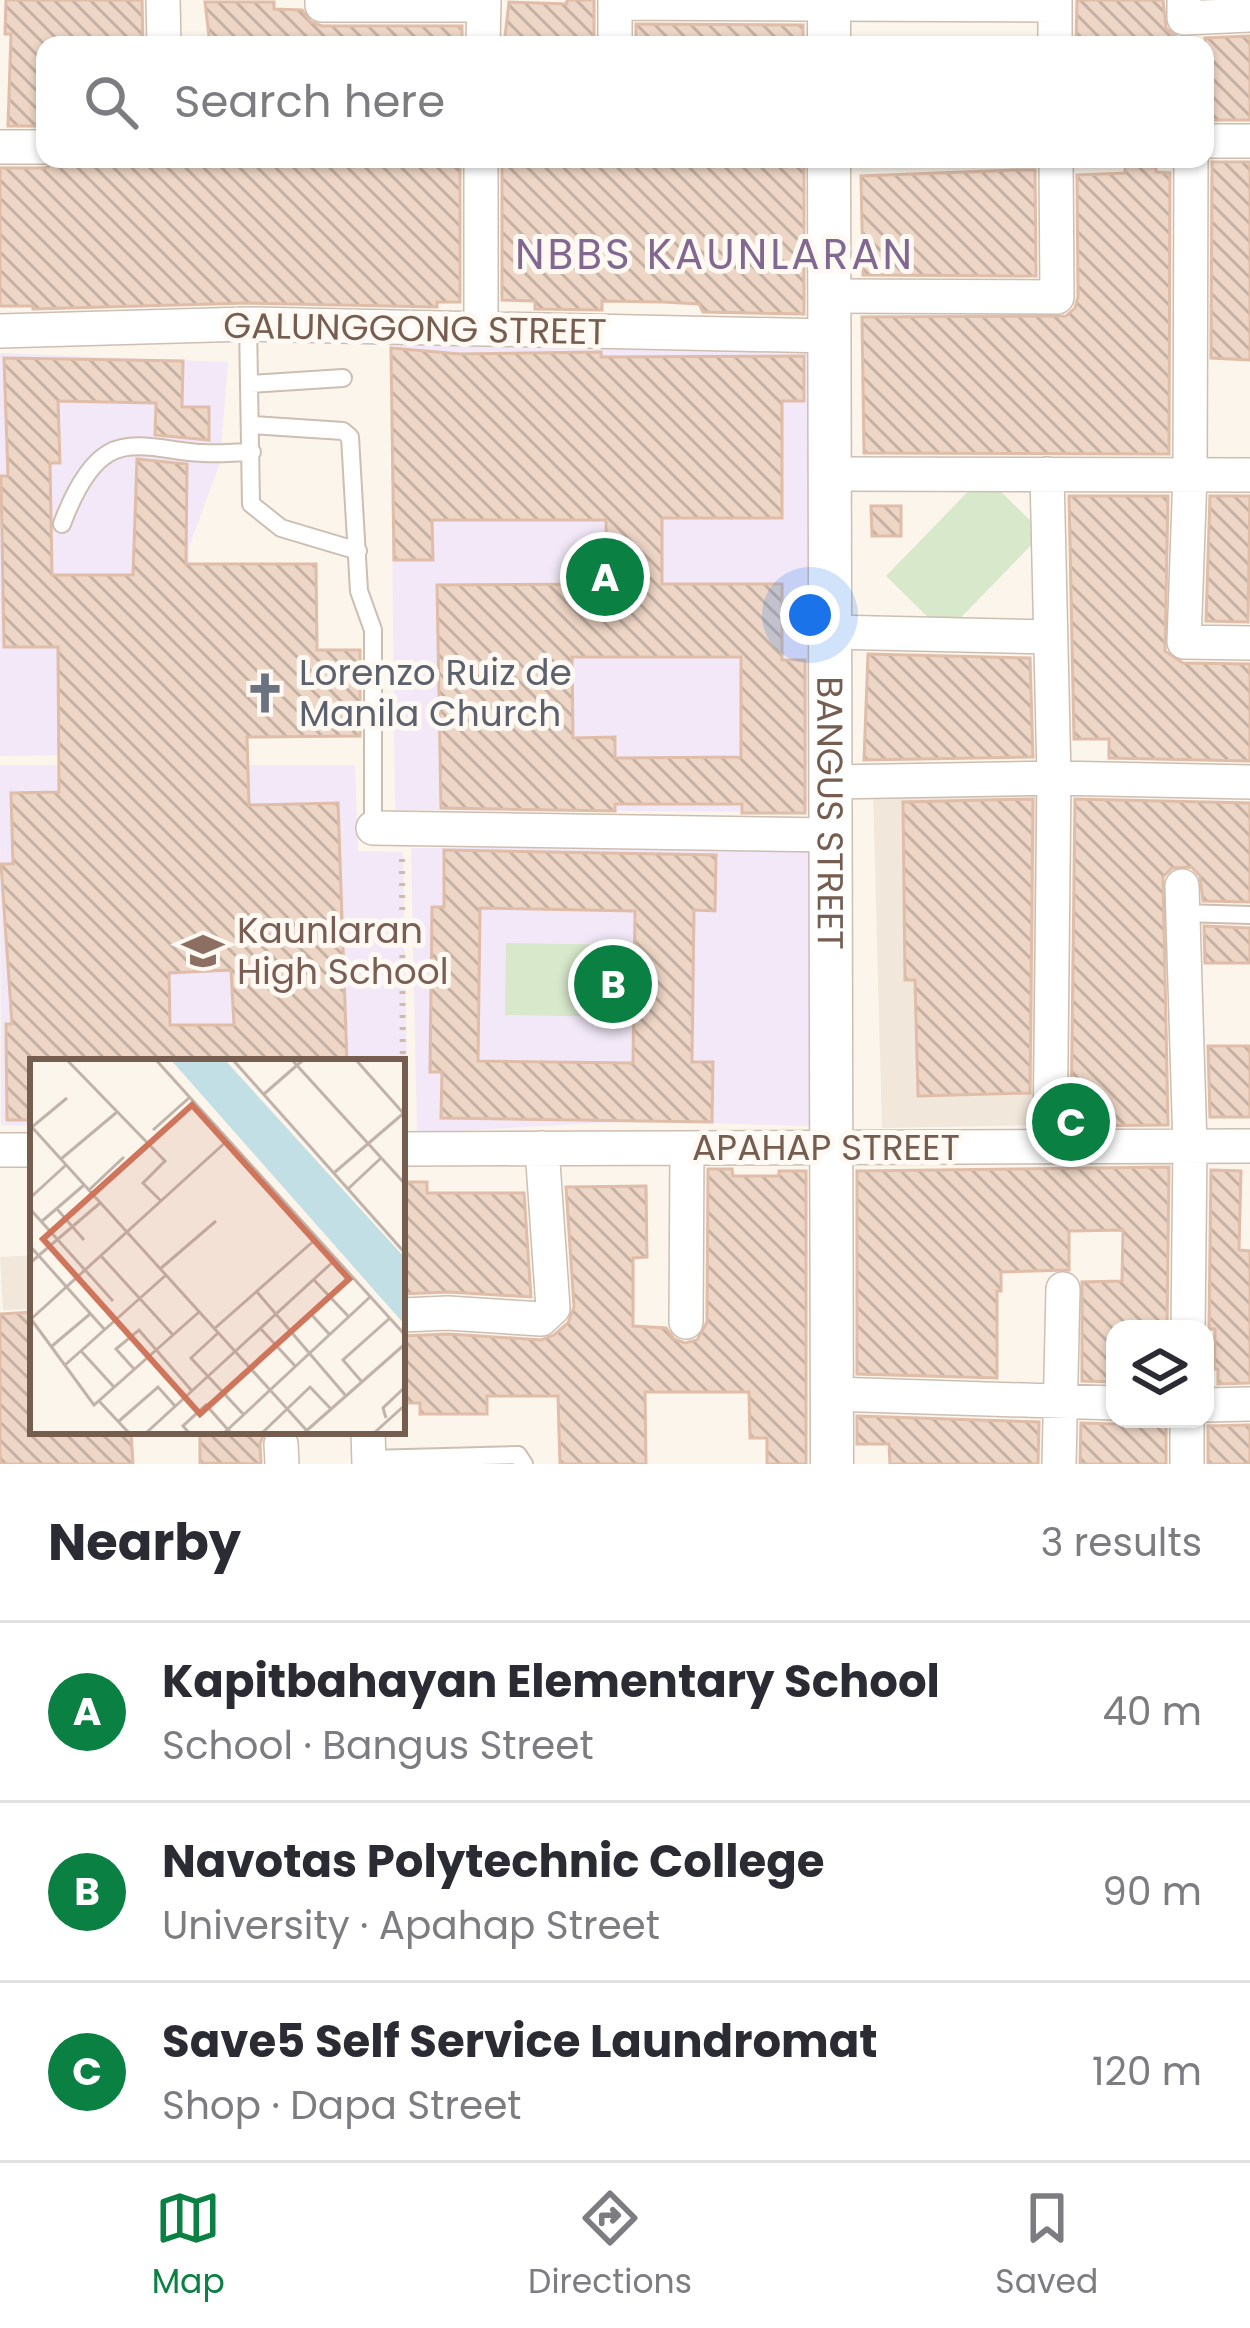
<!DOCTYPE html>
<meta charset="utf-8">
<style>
:root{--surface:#fff;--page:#f7f7f7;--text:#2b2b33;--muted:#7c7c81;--line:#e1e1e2;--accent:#0b8043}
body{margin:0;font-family:Poppins,sans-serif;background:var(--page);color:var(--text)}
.controls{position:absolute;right:36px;bottom:36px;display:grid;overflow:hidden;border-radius:24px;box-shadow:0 3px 9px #0004}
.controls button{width:108px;height:108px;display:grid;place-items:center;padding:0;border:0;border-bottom:3px solid var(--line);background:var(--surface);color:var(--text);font:60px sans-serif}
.you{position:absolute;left:810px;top:615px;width:42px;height:42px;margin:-30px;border:9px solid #fff;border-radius:50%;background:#1a73e8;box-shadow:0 0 0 18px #1a73e833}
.badge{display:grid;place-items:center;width:78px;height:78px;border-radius:50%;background:var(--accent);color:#fff;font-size:39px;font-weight:700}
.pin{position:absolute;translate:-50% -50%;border:6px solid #fff;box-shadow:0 3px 12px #0006}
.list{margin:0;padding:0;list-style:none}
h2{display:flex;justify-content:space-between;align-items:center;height:156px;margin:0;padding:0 48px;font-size:51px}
h2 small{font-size:39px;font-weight:400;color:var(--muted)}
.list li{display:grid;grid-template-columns:78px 1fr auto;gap:36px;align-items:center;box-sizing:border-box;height:180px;padding:0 48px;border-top:3px solid var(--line)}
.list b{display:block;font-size:45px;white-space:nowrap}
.list p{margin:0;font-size:39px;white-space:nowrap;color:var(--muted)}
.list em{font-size:39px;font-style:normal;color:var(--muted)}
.icon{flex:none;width:66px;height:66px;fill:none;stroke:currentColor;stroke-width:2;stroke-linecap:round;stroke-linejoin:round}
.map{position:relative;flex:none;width:1250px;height:1464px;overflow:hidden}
.search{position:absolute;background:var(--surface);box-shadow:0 3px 9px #0004;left:36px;right:36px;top:36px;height:132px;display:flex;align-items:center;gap:30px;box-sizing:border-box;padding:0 42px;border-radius:24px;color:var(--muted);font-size:45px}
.sheet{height:696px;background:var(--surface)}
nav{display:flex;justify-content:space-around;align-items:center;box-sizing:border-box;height:168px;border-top:3px solid var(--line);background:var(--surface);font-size:33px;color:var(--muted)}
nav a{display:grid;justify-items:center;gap:6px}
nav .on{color:var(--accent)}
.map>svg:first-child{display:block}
.residential{fill:#f2e7db}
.education{fill:#f2e8f8}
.pitch{fill:#d7e8cb}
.building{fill:url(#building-back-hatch);stroke:#dfbda8;stroke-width:3;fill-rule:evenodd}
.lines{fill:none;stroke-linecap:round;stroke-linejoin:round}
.service-casing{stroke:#cdbeb2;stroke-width:20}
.minor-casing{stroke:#cdbeb2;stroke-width:36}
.tertiary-casing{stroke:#cdbeb2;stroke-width:45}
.path{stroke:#d4b9a8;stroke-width:6;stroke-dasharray:3 9;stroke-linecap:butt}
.service{stroke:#fff;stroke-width:16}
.minor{stroke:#fff;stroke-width:33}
.tertiary{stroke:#fff;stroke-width:42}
.labels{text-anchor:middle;stroke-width:10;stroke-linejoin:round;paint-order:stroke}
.street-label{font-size:36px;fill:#755d50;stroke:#fef9f2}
.worship-label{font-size:36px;fill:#5b616d;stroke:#fef9f2;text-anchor:start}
.education-label{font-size:36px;fill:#785e54;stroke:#fef9f2;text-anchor:start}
.quarter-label{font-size:42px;letter-spacing:3px;fill:#826890;stroke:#fef9f2}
.inset-road{fill:none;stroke:#c1b3a9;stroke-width:3}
.view{fill:#cf755c;fill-opacity:0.15;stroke:#cf755c;stroke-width:6}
.inset-edge{fill:none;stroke:#755d50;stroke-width:6}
</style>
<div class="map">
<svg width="1250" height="1464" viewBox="0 0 1250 1464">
<defs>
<pattern id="building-back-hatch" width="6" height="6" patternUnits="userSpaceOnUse" patternTransform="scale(3)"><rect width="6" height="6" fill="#eed6c6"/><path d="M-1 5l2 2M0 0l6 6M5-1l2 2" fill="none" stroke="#c5b1a3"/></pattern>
</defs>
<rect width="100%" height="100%" fill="#fbf5ec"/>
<!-- residential -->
<path class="residential" d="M1038,787L1046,1125L882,1128L873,791Z
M33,1255V1309L3,1310L0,1257Z"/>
<!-- education -->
<path class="education" d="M390,343L811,345L825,812L395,810Z
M0,353L228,362L220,463L189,547V634L140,754L0,756Z
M0,765H355L358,851L403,852L408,1132H402V1062H33V1126L1,1125Z
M815,847L811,1126L638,1121L417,1133L411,848Z"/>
<!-- pitch -->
<path class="pitch" d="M984,475L1043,533L945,634L886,576Z
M506,943L629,945V1017L505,1015Z"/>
<!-- building -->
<path class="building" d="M6,0H142L143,45H45V126H8L11,34H5Z
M567,0H594V45H504L509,2L567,4Z
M1077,0H1163L1166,28L1178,38V45H1076Z
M205,2H274V9L302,10L311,22L322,26H462V45H210Z
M636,24L803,25V45H636Z
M1250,36V120H1205V38Z
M102,159H460V302H437V307L248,303L33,309V306H0V168H45L61,160Z
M502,159L804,162V314L703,312L699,304L663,302L602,301V310L535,309V301L502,300Z
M1212,162H1250V360L1211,358Z
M1125,166L1156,167V172L1170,173L1169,454L864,453L862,317L1066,316L1075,308L1078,297L1077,175L1125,173Z
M1016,170H1035L1036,276L863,275L861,176Z
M391,348L460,354L601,352V357L804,356V401H782V518H662V584H782V660H805V813H742V804H615V811L441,808L437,585L607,584L606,520H432L433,560H394ZM572,657H741V757L615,758V737L573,738Z
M4,358L183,361L182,407H209V440L155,435L156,403L58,401L60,463H50L52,575H133L137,459L187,464L186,564H316L317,650H360V736L247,737L249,805L338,803L347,1062H33V1120H7L6,1024H12L1,864H13L11,793L59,792L58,647H4L1,476H8ZM231,970L234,1025H170L169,973Z
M1069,496H1168L1165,651L1183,663L1250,664V761L1109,758V739H1074Z
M1210,496H1250L1248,622L1206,621Z
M871,506H901V536H872Z
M868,654L1030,658L1033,757L864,760Z
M1033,799L1030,1093L918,1096L915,980H905L903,802Z
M1075,799L1250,803V902L1203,901L1200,876L1191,867L1172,868L1163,877L1168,1125L1071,1126Z
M444,850L716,855L715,911L694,910L692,1062H713L712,1122L441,1118L442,1072H430L432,907H444ZM480,908L635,911L633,1063L478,1061Z
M1204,926L1250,928V963H1205Z
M1208,1046H1250V1117H1210Z
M1169,1167L1167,1329H1115V1382L1082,1381V1282L1122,1281L1123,1230L1069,1231V1270L1001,1272V1291H997V1378L857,1374V1171Z
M708,1169H732L733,1176H779V1171H806V1464H767V1438H750L749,1392H645L646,1464H560L558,1396H487V1414H420V1403H402V1336L448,1334L541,1340L554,1335L568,1323L574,1307L566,1187L646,1186L647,1257L633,1258V1326L666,1328L674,1339L685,1343L697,1340L707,1322Z
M1211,1170L1241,1171L1239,1250L1250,1251V1383L1218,1384V1369H1214L1215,1329H1209Z
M402,1182H427V1193H524L531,1297L449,1292L402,1294Z
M33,1312V1431H131L133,1464H0V1314Z
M857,1416L1039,1422L1038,1464H890L889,1444H857Z
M1128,1419H1166V1464H1080L1081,1423L1114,1424Z
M1250,1425V1464H1208V1426Z
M200,1431H265L260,1444L261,1464L200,1463Z"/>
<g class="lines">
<!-- service casing -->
<g class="service-casing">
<path id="service" d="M248,324L251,504L281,528L358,551
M250,384L343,378
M252,425L343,431L350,437L359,591L373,630V828
M62,524C71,500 86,466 109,453C135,438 175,453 204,453C220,454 236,452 252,452
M1182,913L1250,915
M369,1459L518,1455L524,1464"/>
</g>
<!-- minor casing -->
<g class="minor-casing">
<path id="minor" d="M163,0L164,45
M322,0V5H484
M1055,0V45
M1184,0V18L1250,15
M615,3L1055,5
M483,45L484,0
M615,45V0
M1205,141H1250
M0,147H45
M1191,159L1190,474L1184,642L1250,643
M830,296L1057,297L1056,159
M481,327V159
M0,331L248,324L830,336
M830,474L1250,475
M1047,474L1054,778L1050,1146
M830,632L1050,637
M831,782L1054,778L1250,782
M373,828L831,835
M1182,886L1190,1146L1188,1329
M402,1149L1250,1146
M0,1150H33
M402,1315L448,1313L541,1319L553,1308L542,1148
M686,1322L687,1148
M832,1394L1115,1403
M1205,1405L1250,1404
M368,1431L369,1464
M281,1444L282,1464
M1059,1464L1063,1289
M1187,1464V1419"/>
</g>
<!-- tertiary casing -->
<g class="tertiary-casing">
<g id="tertiary">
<path d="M829,0V45"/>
<path id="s1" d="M829,159L832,1464"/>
</g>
</g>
<!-- path -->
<path class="path" d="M402,859L403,1121"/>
<!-- service -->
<use href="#service" class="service"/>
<!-- minor -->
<use href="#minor" class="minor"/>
<!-- tertiary -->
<use href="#tertiary" class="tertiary"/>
</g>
<!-- icons -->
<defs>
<g id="church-bare" transform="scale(3.24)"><path d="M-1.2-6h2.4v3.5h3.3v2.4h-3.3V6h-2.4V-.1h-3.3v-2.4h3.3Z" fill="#6b7280" stroke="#fef9f2" stroke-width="2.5" paint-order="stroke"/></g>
<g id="school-bare" transform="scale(3.24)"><path d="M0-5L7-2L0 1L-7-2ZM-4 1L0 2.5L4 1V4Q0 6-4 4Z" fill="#8d6e63" stroke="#fef9f2" stroke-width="2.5" paint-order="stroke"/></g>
</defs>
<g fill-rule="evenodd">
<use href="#church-bare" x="265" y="693"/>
<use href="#school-bare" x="203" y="951"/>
</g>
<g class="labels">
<!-- street labels -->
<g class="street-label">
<text transform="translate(415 328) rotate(1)" y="13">GALUNGGONG STREET</text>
<text dy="13" stroke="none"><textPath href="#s1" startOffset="654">BANGUS STREET</textPath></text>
<text x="826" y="1160">APAHAP STREET</text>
</g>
<!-- worship labels -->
<g class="worship-label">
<text x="299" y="685">Lorenzo Ruiz de<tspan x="299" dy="41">Manila Church</tspan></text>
</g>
<!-- education labels -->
<g class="education-label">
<text x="237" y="943">Kaunlaran<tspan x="237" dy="41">High School</tspan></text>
</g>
<!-- quarter labels -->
<g class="quarter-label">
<text x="715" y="269">NBBS KAUNLARAN</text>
</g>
</g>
<!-- overview -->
<g transform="translate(30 1059)">
<rect width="375" height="375" fill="#fbf5ec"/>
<path d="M141,1H195L375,199V266Z" fill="#c1dfe4"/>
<path class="inset-road" d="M37,1L135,102L113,124L131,142M126,1L375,276M203,1L375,194M262,1L375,125M326,1L374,55M234,35L273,1M0,66L279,374M2,68L37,39M123,71L160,38M31,100L87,53M305,113L375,53M319,129L351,99M59,131L94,98M0,139L36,106M0,150L83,242M27,150L54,181M11,163L54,126M0,187L75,271M71,197L143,276M0,204L70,144M130,210L186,162M284,221L319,258M227,233L316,337M1,260L64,346L169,253M0,261L198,81M230,269L266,308M184,270L287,179M261,272L280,254L300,276M188,274L161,299L214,356M22,287L60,255M51,292L84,328M35,306L136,216M104,310L86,290L109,271L162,332M332,323L313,301L360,259M193,333L246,286M69,342L99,374M356,359L353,349L375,328M89,362L128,328L145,347M275,373L375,285M116,374L306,200M159,374L153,367L176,346L200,373M194,374L340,238M232,374L280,328L301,350M344,374L375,346"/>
<path class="view" d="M162,46L319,220L170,355L13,180Z"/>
<rect width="375" height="375" class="inset-edge"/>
</g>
</svg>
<div class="controls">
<button><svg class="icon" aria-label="layers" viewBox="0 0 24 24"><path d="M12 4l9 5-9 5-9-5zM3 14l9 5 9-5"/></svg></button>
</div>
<div class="you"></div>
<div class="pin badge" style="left:605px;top:577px">A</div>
<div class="pin badge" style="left:613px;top:984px">B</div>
<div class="pin badge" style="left:1071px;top:1122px">C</div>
<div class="search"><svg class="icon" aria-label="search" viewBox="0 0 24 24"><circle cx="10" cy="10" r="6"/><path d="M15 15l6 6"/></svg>Search here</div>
</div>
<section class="sheet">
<h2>Nearby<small>3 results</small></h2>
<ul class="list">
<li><span class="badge">A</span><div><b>Kapitbahayan Elementary School</b><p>School · Bangus Street</p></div><em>40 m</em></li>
<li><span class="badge">B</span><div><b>Navotas Polytechnic College</b><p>University · Apahap Street</p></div><em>90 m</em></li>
<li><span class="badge">C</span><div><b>Save5 Self Service Laundromat</b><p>Shop · Dapa Street</p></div><em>120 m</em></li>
</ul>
</section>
<nav>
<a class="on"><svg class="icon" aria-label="map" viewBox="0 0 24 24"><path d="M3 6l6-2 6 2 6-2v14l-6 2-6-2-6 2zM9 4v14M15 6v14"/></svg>Map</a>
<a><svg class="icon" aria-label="directions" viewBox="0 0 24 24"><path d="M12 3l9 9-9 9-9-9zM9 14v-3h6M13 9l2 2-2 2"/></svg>Directions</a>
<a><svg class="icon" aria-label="saved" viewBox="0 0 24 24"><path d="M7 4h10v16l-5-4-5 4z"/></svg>Saved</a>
</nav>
